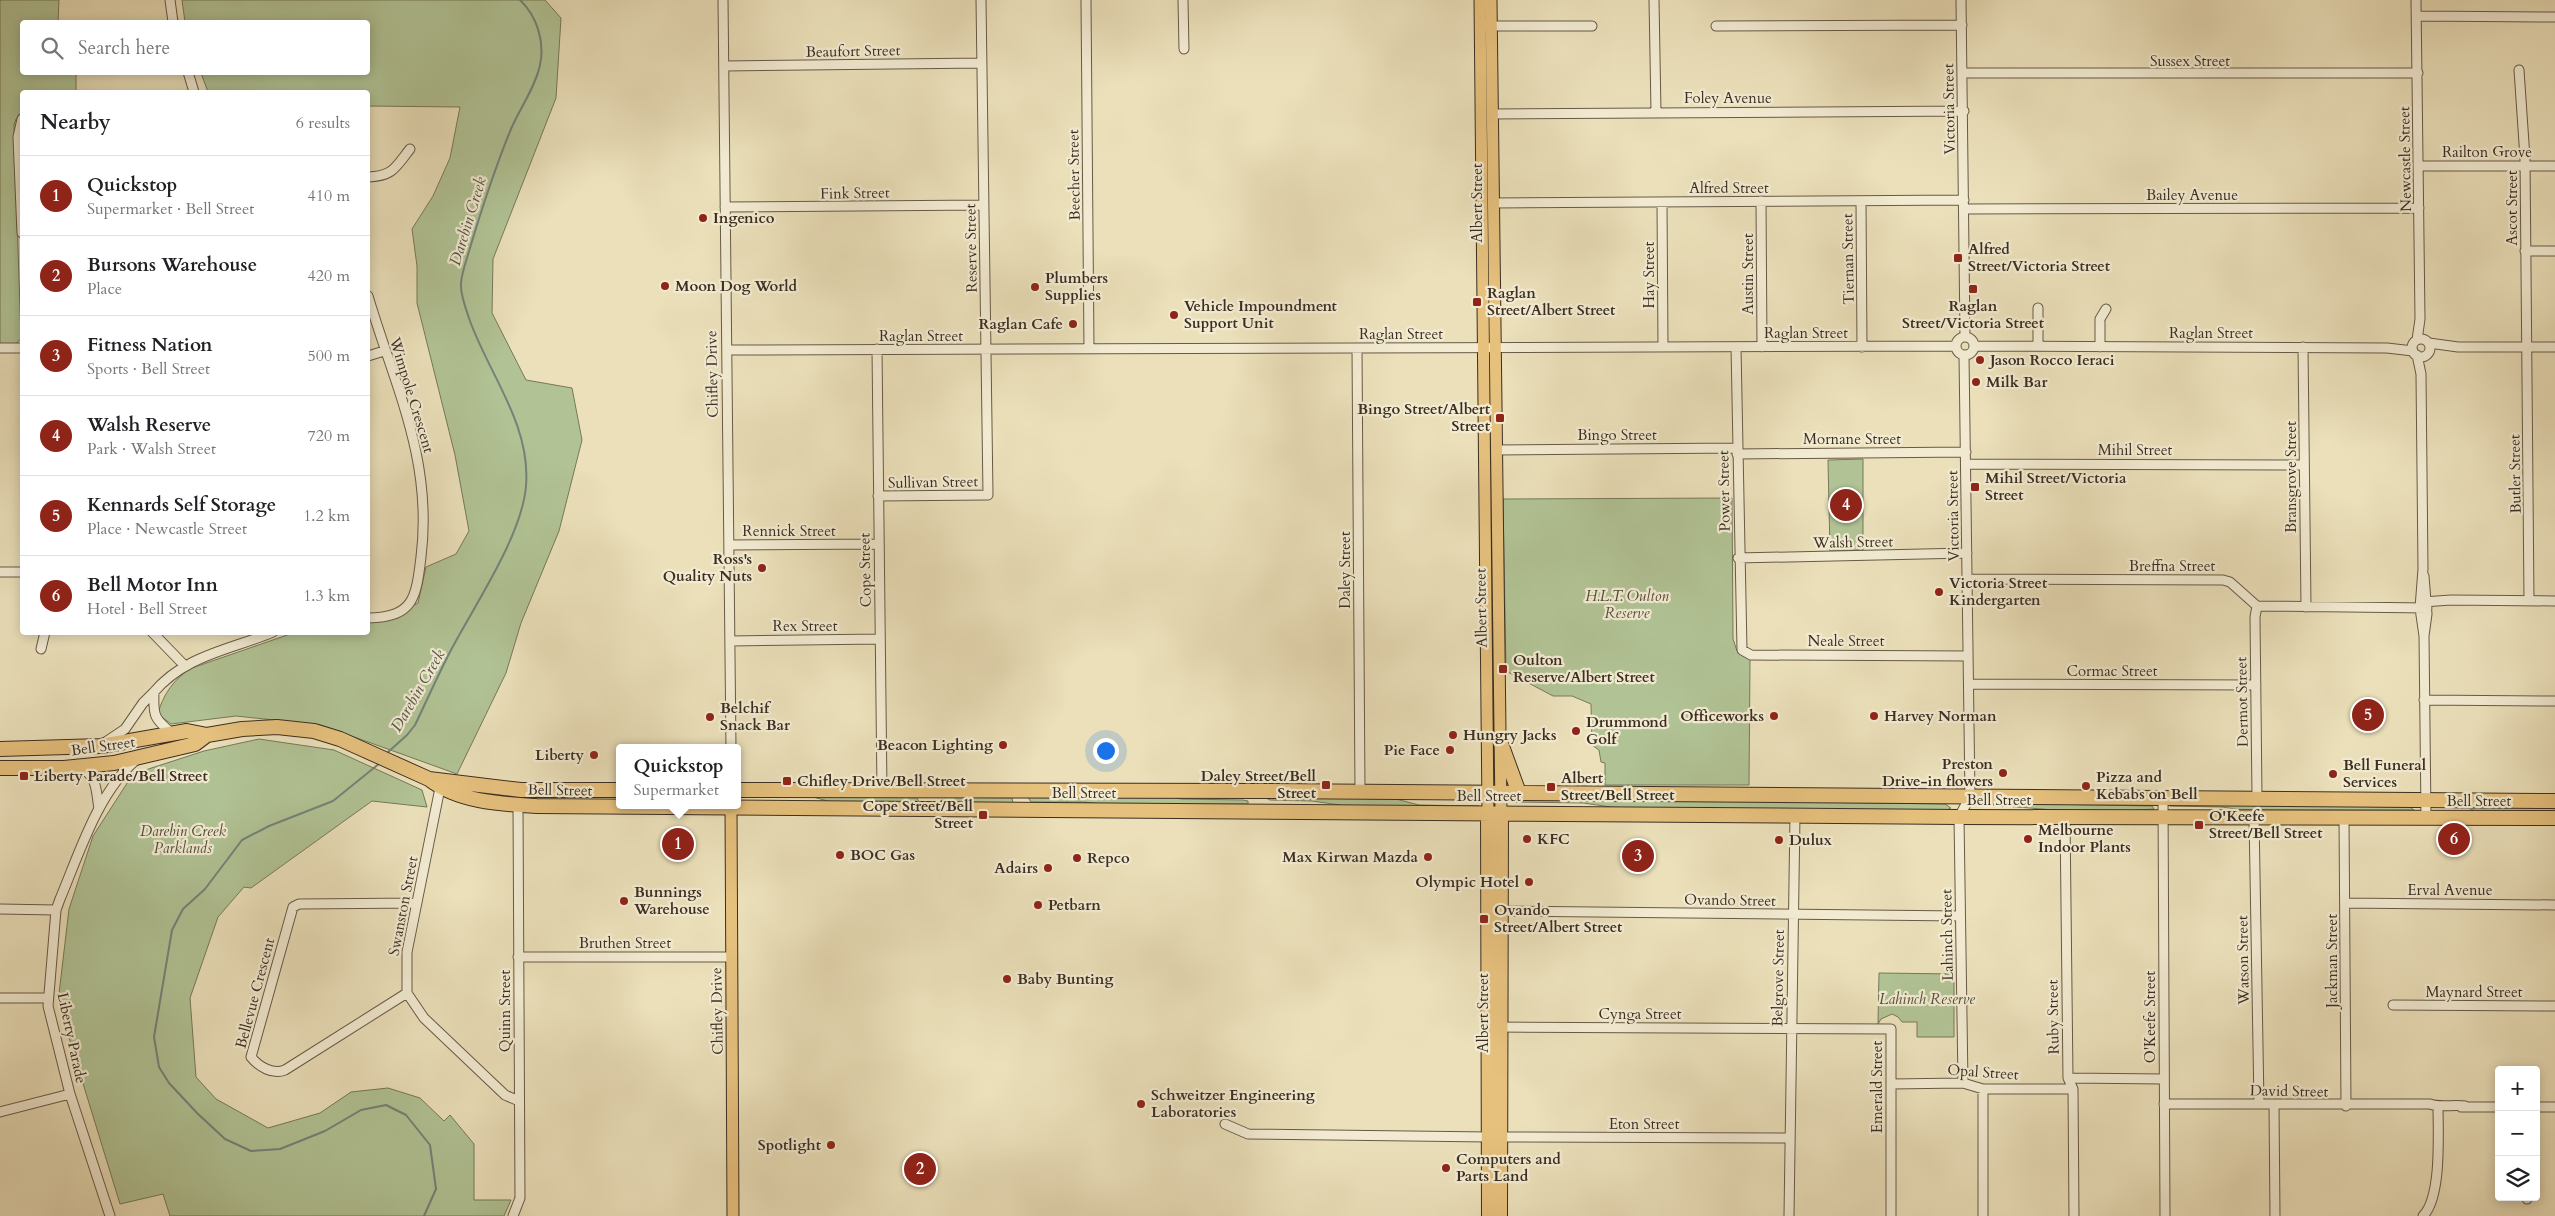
<!DOCTYPE html>
<meta charset="utf-8">
<style>
:root{--surface:#fff;--page:#f6f6f6;--text:#202124;--muted:#757577;--line:#e0e0e0;--accent:#8f2418}
body{margin:0;font-family:Cardo,serif;background:var(--page);color:var(--text)}
.controls{position:absolute;right:15px;bottom:15px;display:grid;overflow:hidden;border-radius:5px;box-shadow:0 2px 12px #0003}
.controls button{width:45px;height:45px;display:grid;place-items:center;padding:0;border:0;border-bottom:1px solid var(--line);background:var(--surface);color:var(--text);font:25px sans-serif}
.you{position:absolute;left:1105px;top:750px;width:18px;height:18px;margin:-12px;border:4px solid #fff;border-radius:50%;background:#1a73e8;box-shadow:0 0 0 8px #1a73e833}
.badge{display:grid;place-items:center;width:32px;height:32px;border-radius:50%;background:var(--accent);color:#fff;font-size:16px;font-weight:700}
.pin{position:absolute;translate:-50% -50%;border:2px solid #fff;box-shadow:0 1px 5px #0006}
.popup{position:absolute;left:616px;top:744px;width:125px;height:65px;box-sizing:border-box;display:grid;place-content:center;border-radius:5px;background:var(--surface);filter:drop-shadow(0 1px 4px #0005);font-size:16px;white-space:nowrap;color:var(--muted)}
.popup b{font-size:19px;color:var(--text)}
.popup::after{content:'';position:absolute;left:50%;top:100%;margin-left:-10px;border:10px solid transparent;border-top-color:var(--surface)}
.list{margin:0;padding:0;list-style:none}
h2{display:flex;justify-content:space-between;align-items:center;height:65px;margin:0;padding:0 20px;font-size:21px}
h2 small{font-size:16px;font-weight:400;color:var(--muted)}
.list li{display:grid;grid-template-columns:32px 1fr auto;gap:15px;align-items:center;box-sizing:border-box;height:80px;padding:0 20px;border-top:1px solid var(--line)}
.list b{display:block;font-size:19px;white-space:nowrap}
.list p{margin:0;font-size:16px;white-space:nowrap;color:var(--muted)}
.list em{font-size:16px;font-style:normal;color:var(--muted)}
.icon{flex:none;width:28px;height:28px;fill:none;stroke:currentColor;stroke-width:2;stroke-linecap:round;stroke-linejoin:round}
.map{position:relative;flex:none;width:2555px;height:1216px;overflow:hidden}
.search{position:absolute;background:var(--surface);box-shadow:0 2px 12px #0003;left:20px;top:20px;width:350px;height:55px;display:flex;align-items:center;gap:12px;box-sizing:border-box;padding:0 18px;border-radius:5px;color:var(--muted);font-size:19px}
.panel{position:absolute;background:var(--surface);box-shadow:0 2px 12px #0003;left:20px;top:90px;width:350px;height:545px;border-radius:5px}
.map>svg:first-child{display:block}
.green{fill:#b1c395;stroke:#76785b}
.lines{fill:none;stroke-linecap:round;stroke-linejoin:round}
.stream{stroke:#73837a;stroke-width:2}
.minor-casing{stroke:#675a47;stroke-width:11}
.major-casing{stroke:#3b2e21;stroke-width:13}
.highway-casing{stroke:#3b2e21;stroke-width:16}
.minor{stroke:#f2ebd2;stroke-width:9}
.major{stroke:#e6c07d;stroke-width:11}
.highway{stroke:#e6c07d;stroke-width:14}
.poi-dot{fill:#8f2418;stroke:#f2ebd2;stroke-width:2}
.labels{text-anchor:middle;stroke-width:4.5;stroke-linejoin:round;paint-order:stroke}
.street-label{font-size:15px;fill:#3b2e21;stroke:#f2ebd2}
.poi-label{font-size:15px;font-weight:bold;fill:#3b2e21;stroke:#f2ebd2;text-anchor:start}
.park-label{font-size:15px;font-style:italic;fill:#534c38;stroke:#f2ebd2}
.water-label{font-size:16px;font-style:italic;fill:#525246;stroke:#f2ebd2}
</style>
<div class="map">
<svg width="2555" height="1216" viewBox="0 0 2555 1216">
<rect width="100%" height="100%" fill="#ebe0ba"/>
<filter id="stains"><feTurbulence type="fractalNoise" baseFrequency=".004" numOctaves="4"/><feColorMatrix values="0 0 0 0 .2 0 0 0 0 .09 0 0 0 0 .02 0 0 0 .5 -.17"/></filter>
<radialGradient id="worn" r=".72"><stop offset=".6" stop-color="#630" stop-opacity="0"/><stop offset="1" stop-color="#630" stop-opacity=".3"/></radialGradient>
<!-- green -->
<path class="green" d="M0,0H59L58,22H22V72L76,73V92H22V115L16,119L14,125L21,339L13,346H0Z
M182,0H545L561,18L556,98L493,259L492,313L526,380L572,388L582,440L559,531L521,623L506,673L457,774L321,725L236,716L171,724L158,714C162,696 175,677 192,668L293,633L368,632V622L388,620L418,603L426,567L456,554L469,531L455,455L417,303V266L412,229L433,196L450,158L460,107L368,106V92H208L201,73L368,72V22H185Z
M1863,459V550L1830,551L1828,460Z
M1732,498L1733,639L1737,651L1750,658L1749,785H1605V763L1601,762L1599,750L1592,745L1591,704L1572,696H1553L1506,671L1503,499Z
M259,739L334,750L422,790L427,807L372,801L251,888L244,887L218,917L190,998L196,1077L216,1099L268,1128L320,1113L351,1092L388,1088L420,1098L444,1121L450,1115L474,1144V1200H511L504,1216H170L163,1194L120,1204L58,1002L69,909L93,836L133,774L204,751Z
M843,795L917,798L919,802L835,803L813,797H741Z
M1027,796H1167L1181,799L1243,800L1248,801V804L1108,805L1084,802H1031Z
M948,797L1012,798L1013,803H937Z
M1264,797L1396,799L1419,805L1479,806H1347L1312,801L1270,800Z
M1515,798L1945,804L1951,808L1945,811L1625,809L1583,803L1516,802L1513,800Z
M1985,803L2152,806L2154,809L2091,813L1980,804Z
M2174,804L2410,807L2414,810H2242L2222,807L2170,806Z
M2439,806L2555,807V813H2480L2468,808L2437,807Z
M1879,973L1954,974V1037H1917V1022H1902L1898,1017L1892,1014L1881,1019L1878,1024Z"/>
<g class="lines">
<!-- stream -->
<path class="stream" d="M387,753L407,735L415,725C427,700 438,675 451,650C474,606 522,536 526,486C531,425 490,376 470,321C466,309 460,295 461,283C462,271 467,259 470,248C482,208 495,168 511,129C520,108 535,88 540,65C545,42 537,16 520,0
M380,763L333,801L269,826L242,840L205,889L183,909L172,930L154,1037L159,1067L169,1083L197,1113L225,1139L251,1151L280,1149L325,1131L361,1110L386,1105L406,1115L430,1145L436,1189L424,1216"/>
<!-- minor casing -->
<g class="minor-casing">
<path id="minor" d="M170,0L173,22
M723,0L731,748
M1086,0L1089,349
M1183,0L1184,49
M1654,0L1656,112
M1961,0L1965,337
M2416,0L2420,319L2417,340
M2417,16L2555,17
M1486,26H1592
M1716,26L1962,25
M724,66L982,63
M2519,70L2525,158L2529,601
M188,72L194,92
M1962,73H2418
M1493,114L1964,111
M22,119L18,137L22,233
M2419,166H2555
M368,177C393,176 395,168 410,149
M1761,201L1762,347
M1861,201L1862,347
M1662,202L1663,347
M1494,203L1964,200
M725,207L984,205
M1964,209L2419,208
M2525,251H2555
M368,296C395,387 433,459 421,557C416,598 414,617 368,618
M2038,308V346
M1956 346a9 9 0 1 1 18 0a9 9 0 1 1-18 0Z
M2412 348a9 9 0 1 1 18 0a9 9 0 1 1-18 0Z
M2429,343L2458,347H2555
M1974,346L2387,348L2413,351
M1736,347L1742,650L1751,655L1968,656
M2100,347V319L2106,309
M2303,347L2306,607
M0,348H22
M1357,348L1360,792
M877,349L882,791
M727,350L1956,346
M2417,355L2421,374L2423,569L2420,608L2424,636
M368,356L384,351
M1496,450L1737,448
M1737,454L1966,452
M1966,464L2304,465
M878,496L988,495L981,0
M729,545L879,544
M1738,558L1967,553
M0,572H22
M2424,576L2427,614L2424,636L2426,817
M1968,579L2223,580L2230,582L2257,606L2427,608
M2423,602L2451,600L2555,601
M2257,606L2255,617L2257,798
M152,632L184,665
M730,641L880,639
M41,649L45,632
M1969,684L2256,685
M154,692C153,716 154,719 173,734
M153,693C185,655 230,650 273,632
M2424,700L2555,701
M104,743L125,729L143,703L154,692
M79,767C98,775 96,792 99,809
M440,788L407,952V993L424,1018L505,1095L519,1101
M2163,798L2165,1216
M2254,816L2259,1104
M2065,817L2068,1078L2073,1089L2074,1216
M2344,817L2346,1106
M2345,903L2555,905
M0,909L56,910
M1499,911L1960,916
M518,957H731
M407,993L285,1070C273,1075 259,1067 251,1057L293,907L299,904L417,903
M0,998H47
M2393,1005L2555,1006
M1496,1027L1891,1029V1216
M2068,1078L2164,1079
M1963,1083L1959,817L1970,797L1964,355
M1891,1084L1963,1083L1983,1089H2073
M2164,1104H2430C2441,1108 2453,1104 2465,1106
M2274,1105L2275,1216
M2461,1107H2499
M2536,1107H2555
M0,1112L70,1094
M1225,1124L1248,1134L1489,1137
M1500,1137L1789,1138
M2527,1199V1197
M110,1216L70,1094L48,1006L56,910L60,899C79,854 98,792 136,760
M513,1216L520,1198L518,805
M1789,1216L1795,815
M1983,1216V1089
M2423,1216C2442,1197 2438,1133 2438,1106"/>
</g>
<!-- major casing -->
<g class="major-casing">
<path id="major" d="M1480,0L1488,812
M1491,0L1501,812
M731,805L733,1216"/>
</g>
<!-- highway casing -->
<g class="highway-casing">
<path id="highway" d="M1499,738L1519,793
M0,749L101,746L187,731L207,735
M0,768H64L114,763L195,744L207,735L242,729L277,727L314,731L340,739L429,779C458,802 501,804 536,806L1959,817L2555,818
M429,779L521,790H619
M737,790L1258,791L2555,801
M1488,812L1489,1216
M1500,1216L1501,812"/>
</g>
<!-- minor -->
<use href="#minor" class="minor"/>
<!-- major -->
<use href="#major" class="major"/>
<!-- highway -->
<use href="#highway" class="highway"/>
</g>
<!-- markers -->
<g class="poi-dot">
<circle cx="703" cy="218" r="5"/>
<rect x="1953" y="253" width="10" height="10" rx="2.5"/>
<circle cx="665" cy="286" r="5"/>
<circle cx="1035" cy="287" r="5"/>
<rect x="1968" y="284" width="10" height="10" rx="2.5"/>
<rect x="1472" y="297" width="10" height="10" rx="2.5"/>
<circle cx="1174" cy="315" r="5"/>
<circle cx="1073" cy="324" r="5"/>
<circle cx="1980" cy="360" r="5"/>
<circle cx="1976" cy="382" r="5"/>
<rect x="1495" y="413" width="10" height="10" rx="2.5"/>
<rect x="1970" y="482" width="10" height="10" rx="2.5"/>
<circle cx="762" cy="568" r="5"/>
<circle cx="1939" cy="592" r="5"/>
<rect x="1498" y="664" width="10" height="10" rx="2.5"/>
<circle cx="1774" cy="716" r="5"/>
<circle cx="1874" cy="716" r="5"/>
<circle cx="710" cy="717" r="5"/>
<circle cx="1576" cy="731" r="5"/>
<circle cx="1453" cy="735" r="5"/>
<circle cx="1003" cy="745" r="5"/>
<circle cx="1450" cy="750" r="5"/>
<circle cx="594" cy="755" r="5"/>
<circle cx="2003" cy="773" r="5"/>
<circle cx="2333" cy="774" r="5"/>
<rect x="19" y="771" width="10" height="10" rx="2.5"/>
<rect x="782" y="776" width="10" height="10" rx="2.5"/>
<rect x="1321" y="780" width="10" height="10" rx="2.5"/>
<circle cx="2086" cy="786" r="5"/>
<rect x="1546" y="782" width="10" height="10" rx="2.5"/>
<rect x="978" y="810" width="10" height="10" rx="2.5"/>
<rect x="2194" y="820" width="10" height="10" rx="2.5"/>
<circle cx="1527" cy="839" r="5"/>
<circle cx="2028" cy="839" r="5"/>
<circle cx="1779" cy="840" r="5"/>
<circle cx="840" cy="855" r="5"/>
<circle cx="1428" cy="857" r="5"/>
<circle cx="1077" cy="858" r="5"/>
<circle cx="1048" cy="868" r="5"/>
<circle cx="1529" cy="882" r="5"/>
<circle cx="624" cy="901" r="5"/>
<circle cx="1038" cy="905" r="5"/>
<rect x="1479" y="914" width="10" height="10" rx="2.5"/>
<circle cx="1007" cy="979" r="5"/>
<circle cx="1141" cy="1104" r="5"/>
<circle cx="831" cy="1145" r="5"/>
<circle cx="1446" cy="1168" r="5"/>
</g>
<g class="labels">
<!-- street labels -->
<g class="street-label">
<text transform="translate(853 51) rotate(-1)" y="5">Beaufort Street</text>
<text x="2190" y="66">Sussex Street</text>
<text x="1728" y="103">Foley Avenue</text>
<text transform="translate(1949 109) rotate(-91)" y="5">Victoria Street</text>
<text x="2487" y="157">Railton Grove</text>
<text transform="translate(2405 159) rotate(-91)" y="5">Newcastle Street</text>
<text transform="translate(1074 175) rotate(-91)" y="5">Beecher Street</text>
<text x="1729" y="193">Alfred Street</text>
<text transform="translate(855 193) rotate(-1)" y="5">Fink Street</text>
<text x="2192" y="200">Bailey Avenue</text>
<text transform="translate(1477 203) rotate(-90)" y="5">Albert Street</text>
<text transform="translate(2512 208) rotate(-90)" y="5">Ascot Street</text>
<text transform="translate(971 248) rotate(-91)" y="5">Reserve Street</text>
<text transform="translate(1848 259) rotate(-91)" y="5">Tiernan Street</text>
<text transform="translate(1748 274) rotate(-90)" y="5">Austin Street</text>
<text transform="translate(1649 275) rotate(-90)" y="5">Hay Street</text>
<text x="1806" y="338">Raglan Street</text>
<text x="2211" y="338">Raglan Street</text>
<text x="1401" y="339">Raglan Street</text>
<text x="921" y="341">Raglan Street</text>
<text transform="translate(712 374) rotate(-91)" y="5">Chifley Drive</text>
<text transform="translate(412 395) rotate(73)" y="5">Wimpole Crescent</text>
<text x="1617" y="440">Bingo Street</text>
<text x="1852" y="444">Mornane Street</text>
<text x="2135" y="455">Mihil Street</text>
<text transform="translate(2515 474) rotate(-91)" y="5">Butler Street</text>
<text transform="translate(2291 477) rotate(-90)" y="5">Bransgrove Street</text>
<text transform="translate(933 482) rotate(-1)" y="5">Sullivan Street</text>
<text transform="translate(1724 491) rotate(-91)" y="5">Power Street</text>
<text transform="translate(1953 516) rotate(-91)" y="5">Victoria Street</text>
<text x="789" y="536">Rennick Street</text>
<text transform="translate(1853 542) rotate(-1)" y="5">Walsh Street</text>
<text x="2172" y="571">Breffna Street</text>
<text transform="translate(865 570) rotate(-91)" y="5">Cope Street</text>
<text transform="translate(1345 570) rotate(-90)" y="5">Daley Street</text>
<text transform="translate(1481 608) rotate(-91)" y="5">Albert Street</text>
<text x="805" y="631">Rex Street</text>
<text x="1846" y="646">Neale Street</text>
<text x="2112" y="676">Cormac Street</text>
<text transform="translate(2242 702) rotate(-91)" y="5">Dermot Street</text>
<text transform="translate(103 746) rotate(-8)" y="5">Bell Street</text>
<text transform="translate(560 790) rotate(1)" y="5">Bell Street</text>
<text x="1084" y="798">Bell Street</text>
<text x="1489" y="801">Bell Street</text>
<text x="1999" y="805">Bell Street</text>
<text x="2479" y="806">Bell Street</text>
<text x="2450" y="895">Erval Avenue</text>
<text transform="translate(1730 900) rotate(1)" y="5">Ovando Street</text>
<text transform="translate(403 906) rotate(-79)" y="5">Swanston Street</text>
<text transform="translate(1947 935) rotate(-91)" y="5">Lahinch Street</text>
<text x="625" y="948">Bruthen Street</text>
<text transform="translate(2243 960) rotate(-91)" y="5">Watson Street</text>
<text transform="translate(2332 961) rotate(-90)" y="5">Jackman Street</text>
<text transform="translate(1778 978) rotate(-89)" y="5">Belgrove Street</text>
<text x="2474" y="997">Maynard Street</text>
<text transform="translate(255 993) rotate(-75)" y="5">Bellevue Crescent</text>
<text transform="translate(505 1011) rotate(-90)" y="5">Quinn Street</text>
<text transform="translate(717 1011) rotate(-91)" y="5">Chifley Drive</text>
<text transform="translate(1483 1013) rotate(-90)" y="5">Albert Street</text>
<text x="1640" y="1019">Cynga Street</text>
<text transform="translate(2053 1017) rotate(-91)" y="5">Ruby Street</text>
<text transform="translate(2150 1017) rotate(-90)" y="5">O'Keefe Street</text>
<text transform="translate(72 1038) rotate(78)" y="5">Liberty Parade</text>
<text transform="translate(1983 1072) rotate(4)" y="5">Opal Street</text>
<text transform="translate(1877 1087) rotate(-90)" y="5">Emerald Street</text>
<text transform="translate(2289 1091) rotate(1)" y="5">David Street</text>
<text x="1644" y="1129">Eton Street</text>
</g>
<!-- poi labels -->
<g class="poi-label">
<text x="713" y="223">Ingenico</text>
<text x="1968" y="254">Alfred<tspan x="1968" dy="17">Street/Victoria Street</tspan></text>
<text x="1045" y="283">Plumbers<tspan x="1045" dy="17">Supplies</tspan></text>
<text x="675" y="291">Moon Dog World</text>
<text x="1487" y="298">Raglan<tspan x="1487" dy="17">Street/Albert Street</tspan></text>
<text x="1184" y="311">Vehicle Impoundment<tspan x="1184" dy="17">Support Unit</tspan></text>
<text x="1973" y="311" text-anchor="middle">Raglan<tspan x="1973" dy="17">Street/Victoria Street</tspan></text>
<text x="1063" y="329" text-anchor="end">Raglan Cafe</text>
<text x="1990" y="365">Jason Rocco Ieraci</text>
<text x="1986" y="387">Milk Bar</text>
<text x="1490" y="414" text-anchor="end">Bingo Street/Albert<tspan x="1490" dy="17">Street</tspan></text>
<text x="1985" y="483">Mihil Street/Victoria<tspan x="1985" dy="17">Street</tspan></text>
<text x="752" y="564" text-anchor="end">Ross's<tspan x="752" dy="17">Quality Nuts</tspan></text>
<text x="1949" y="588">Victoria Street<tspan x="1949" dy="17">Kindergarten</tspan></text>
<text x="1513" y="665">Oulton<tspan x="1513" dy="17">Reserve/Albert Street</tspan></text>
<text x="720" y="713">Belchif<tspan x="720" dy="17">Snack Bar</tspan></text>
<text x="1764" y="721" text-anchor="end">Officeworks</text>
<text x="1884" y="721">Harvey Norman</text>
<text x="1586" y="727">Drummond<tspan x="1586" dy="17">Golf</tspan></text>
<text x="1463" y="740">Hungry Jacks</text>
<text x="993" y="750" text-anchor="end">Beacon Lighting</text>
<text x="1440" y="755" text-anchor="end">Pie Face</text>
<text x="584" y="760" text-anchor="end">Liberty</text>
<text x="1993" y="769" text-anchor="end">Preston<tspan x="1993" dy="17">Drive-in flowers</tspan></text>
<text x="2343" y="770">Bell Funeral<tspan x="2343" dy="17">Services</tspan></text>
<text x="34" y="781">Liberty Parade/Bell Street</text>
<text x="1316" y="781" text-anchor="end">Daley Street/Bell<tspan x="1316" dy="17">Street</tspan></text>
<text x="2096" y="782">Pizza and<tspan x="2096" dy="17">Kebabs on Bell</tspan></text>
<text x="1561" y="783">Albert<tspan x="1561" dy="17">Street/Bell Street</tspan></text>
<text x="797" y="786">Chifley Drive/Bell Street</text>
<text x="973" y="811" text-anchor="end">Cope Street/Bell<tspan x="973" dy="17">Street</tspan></text>
<text x="2209" y="821">O'Keefe<tspan x="2209" dy="17">Street/Bell Street</tspan></text>
<text x="2038" y="835">Melbourne<tspan x="2038" dy="17">Indoor Plants</tspan></text>
<text x="1537" y="844">KFC</text>
<text x="1789" y="845">Dulux</text>
<text x="850" y="860">BOC Gas</text>
<text x="1418" y="862" text-anchor="end">Max Kirwan Mazda</text>
<text x="1087" y="863">Repco</text>
<text x="1038" y="873" text-anchor="end">Adairs</text>
<text x="1519" y="887" text-anchor="end">Olympic Hotel</text>
<text x="634" y="897">Bunnings<tspan x="634" dy="17">Warehouse</tspan></text>
<text x="1048" y="910">Petbarn</text>
<text x="1494" y="915">Ovando<tspan x="1494" dy="17">Street/Albert Street</tspan></text>
<text x="1017" y="984">Baby Bunting</text>
<text x="1151" y="1100">Schweitzer Engineering<tspan x="1151" dy="17">Laboratories</tspan></text>
<text x="821" y="1150" text-anchor="end">Spotlight</text>
<text x="1456" y="1164">Computers and<tspan x="1456" dy="17">Parts Land</tspan></text>
</g>
<!-- park labels -->
<g class="park-label">
<text x="1627" y="601">H.L.T. Oulton<tspan x="1627" dy="17">Reserve</tspan></text>
<text x="183" y="836">Darebin Creek<tspan x="183" dy="17">Parklands</tspan></text>
<text x="1927" y="1004">Lahinch Reserve</text>
</g>
<!-- water labels -->
<g class="water-label">
<text transform="translate(467 221) rotate(-73)" y="6">Darebin Creek</text>
<text transform="translate(417 690) rotate(-60)" y="6">Darebin Creek</text>
</g>
</g>
<rect width="100%" height="100%" filter="url(#stains)"/>
<rect width="100%" height="100%" fill="url(#worn)"/>
</svg>
<div class="controls">
<button>+</button>
<button>−</button>
<button><svg class="icon" aria-label="layers" viewBox="0 0 24 24"><path d="M12 4l9 5-9 5-9-5zM3 14l9 5 9-5"/></svg></button>
</div>
<div class="you"></div>
<div class="pin badge" style="left:678px;top:844px">1</div>
<div class="popup"><b>Quickstop</b>Supermarket</div>
<div class="pin badge" style="left:920px;top:1169px">2</div>
<div class="pin badge" style="left:1638px;top:856px">3</div>
<div class="pin badge" style="left:1846px;top:505px">4</div>
<div class="pin badge" style="left:2368px;top:715px">5</div>
<div class="pin badge" style="left:2454px;top:839px">6</div>
<div class="search"><svg class="icon" aria-label="search" viewBox="0 0 24 24"><circle cx="10" cy="10" r="6"/><path d="M15 15l6 6"/></svg>Search here</div>
<section class="panel">
<h2>Nearby<small>6 results</small></h2>
<ul class="list">
<li><span class="badge">1</span><div><b>Quickstop</b><p>Supermarket · Bell Street</p></div><em>410 m</em></li>
<li><span class="badge">2</span><div><b>Bursons Warehouse</b><p>Place</p></div><em>420 m</em></li>
<li><span class="badge">3</span><div><b>Fitness Nation</b><p>Sports · Bell Street</p></div><em>500 m</em></li>
<li><span class="badge">4</span><div><b>Walsh Reserve</b><p>Park · Walsh Street</p></div><em>720 m</em></li>
<li><span class="badge">5</span><div><b>Kennards Self Storage</b><p>Place · Newcastle Street</p></div><em>1.2 km</em></li>
<li><span class="badge">6</span><div><b>Bell Motor Inn</b><p>Hotel · Bell Street</p></div><em>1.3 km</em></li>
</ul>
</section>
</div>
